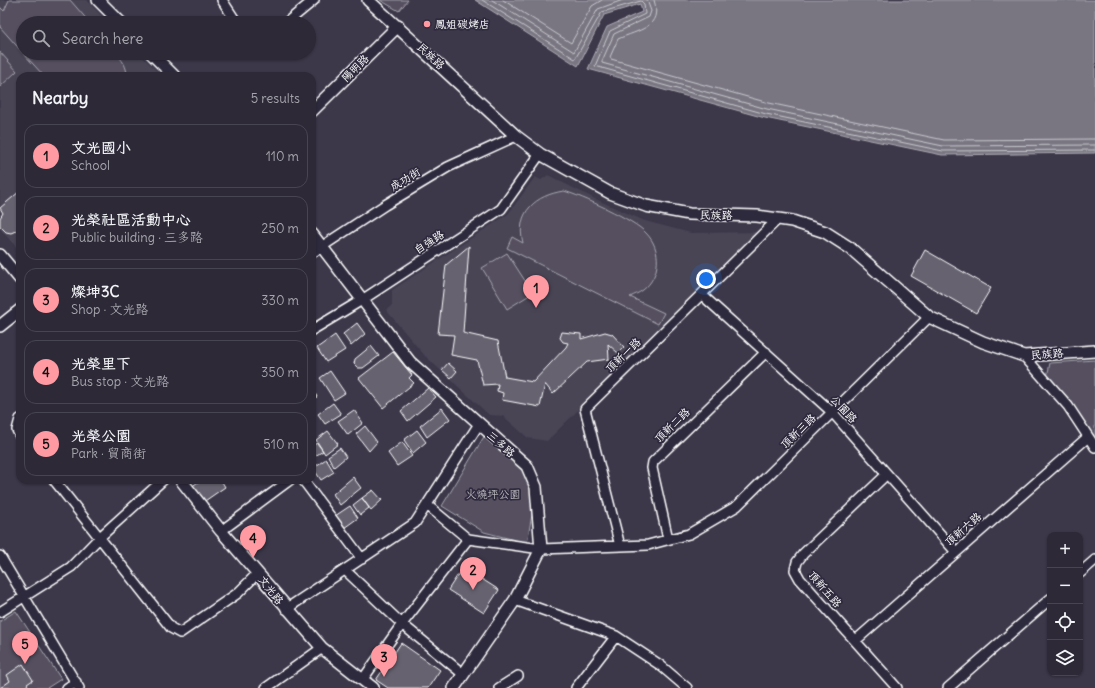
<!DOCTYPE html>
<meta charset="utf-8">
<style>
:root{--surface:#2d2937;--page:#35313f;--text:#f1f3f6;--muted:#a7a6ad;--line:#484552;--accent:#ff9aa2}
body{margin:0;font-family:Delius,"LXGW WenKai TC",sans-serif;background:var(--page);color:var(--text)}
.controls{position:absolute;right:12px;bottom:12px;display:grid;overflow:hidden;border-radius:8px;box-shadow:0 1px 3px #0004}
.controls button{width:36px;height:36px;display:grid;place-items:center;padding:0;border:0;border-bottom:1px solid var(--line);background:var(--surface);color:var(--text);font:20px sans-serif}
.you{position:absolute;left:706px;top:279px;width:14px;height:14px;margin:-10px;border:3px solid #fff;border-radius:50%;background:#1a73e8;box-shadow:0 0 0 6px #1a73e833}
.badge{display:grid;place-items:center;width:26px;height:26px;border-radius:50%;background:var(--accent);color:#111;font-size:13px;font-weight:700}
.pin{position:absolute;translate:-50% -33px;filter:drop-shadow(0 1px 2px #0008)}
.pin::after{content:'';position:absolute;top:21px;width:14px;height:12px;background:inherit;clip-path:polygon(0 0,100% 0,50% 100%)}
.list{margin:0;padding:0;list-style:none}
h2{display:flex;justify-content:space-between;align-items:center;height:52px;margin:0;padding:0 16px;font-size:17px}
h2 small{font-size:13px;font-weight:400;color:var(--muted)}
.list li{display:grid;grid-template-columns:26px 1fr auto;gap:12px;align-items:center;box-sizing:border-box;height:64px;margin:0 8px 8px;padding:0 8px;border:1px solid var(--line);border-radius:12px}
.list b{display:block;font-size:15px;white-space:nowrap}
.list p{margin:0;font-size:13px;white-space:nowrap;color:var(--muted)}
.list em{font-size:13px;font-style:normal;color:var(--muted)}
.icon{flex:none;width:22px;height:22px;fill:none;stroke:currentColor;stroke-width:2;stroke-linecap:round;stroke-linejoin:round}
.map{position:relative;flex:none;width:1095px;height:688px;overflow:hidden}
.search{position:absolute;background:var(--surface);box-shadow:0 1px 3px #0004;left:16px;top:16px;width:300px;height:44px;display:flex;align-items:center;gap:10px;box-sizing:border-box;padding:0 14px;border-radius:22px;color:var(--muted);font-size:15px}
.panel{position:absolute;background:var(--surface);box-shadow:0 1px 3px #0004;left:16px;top:72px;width:300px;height:412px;border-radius:12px}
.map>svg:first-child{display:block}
.built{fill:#494455}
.green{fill:#555060;stroke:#aaa8b0}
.water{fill:#797682;stroke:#afadb4}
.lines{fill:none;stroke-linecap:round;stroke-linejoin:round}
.shore{stroke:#c9c8cd;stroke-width:1}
.building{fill:#666270;stroke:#fff}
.minor-casing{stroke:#fff;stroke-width:12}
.tertiary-casing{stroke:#fff;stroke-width:14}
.minor{stroke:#2f2a3d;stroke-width:9}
.tertiary{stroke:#2f2a3d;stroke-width:11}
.poi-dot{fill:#ff9aa2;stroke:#2f2a3d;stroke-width:1.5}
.labels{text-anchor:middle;stroke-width:3.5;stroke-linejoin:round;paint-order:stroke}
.poi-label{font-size:11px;fill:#fff;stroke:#2f2a3d;text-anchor:start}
.street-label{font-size:11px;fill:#fff;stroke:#2f2a3d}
.park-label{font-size:11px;fill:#bbb9bf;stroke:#2f2a3d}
</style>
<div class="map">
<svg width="1095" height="688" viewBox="0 0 1095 688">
<rect width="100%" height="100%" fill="#3c3749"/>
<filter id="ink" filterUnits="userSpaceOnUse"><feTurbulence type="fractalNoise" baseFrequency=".025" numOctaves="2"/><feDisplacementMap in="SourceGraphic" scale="8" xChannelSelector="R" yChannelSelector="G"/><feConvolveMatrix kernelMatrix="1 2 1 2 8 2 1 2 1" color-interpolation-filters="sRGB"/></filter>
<g filter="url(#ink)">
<!-- built -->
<path class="built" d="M0,0H86L109,23H23V53H139L162,76H20V251L0,229Z
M548,175L595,199L645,221L691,233L759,232L547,441L528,438L503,416L489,415L425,356L386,310L392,305V290L508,214L535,177L541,180Z"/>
<!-- green -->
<path class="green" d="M9,0H70L90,23H23V53L0,27V7L4,11Z
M380,0H408L399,11Z
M0,52L17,71L0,87Z
M23,53H116C122,60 127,66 127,76H44Z
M564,191C581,196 635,220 646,233C662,249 661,276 643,290C639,293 634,295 630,297L664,313L658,324L507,248L512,237L523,243C515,212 536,195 564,191Z
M507,253L533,293L507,309L482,268Z
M1095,360V439L1047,377L1050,363Z
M485,435L521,466L535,497L527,543L484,532L442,506Z
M16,611L61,679L47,688H0V621Z"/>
<!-- water -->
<path class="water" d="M475,0H1095V153L942,155L765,118L588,69L607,27L642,12L640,4L604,15L578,66Z"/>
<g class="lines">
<!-- shore -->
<path class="shore" d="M482,0L575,59L602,12L641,1L644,4L645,14L610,31L595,66L766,114L943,151L1095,150
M492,0L574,52L598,9L623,0
M503,0L571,43L592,6L602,0
M647,0L651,11L649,17L614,34L602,61V63L767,109L943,146L1095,145
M654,0C663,28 638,30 618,39L610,57L611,59L769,103L944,140L1095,139"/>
</g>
<!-- building -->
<path class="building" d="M20,191V232L18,230L11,233L6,232L0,226V218L3,213L0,208Z
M469,246L463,333L498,341L505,377L533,382L566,347L568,343L563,342L560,338L562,332L581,334V339L605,332L612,334L624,347L618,353L608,344L609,359L587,362L553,394L545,384L540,407L502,400L503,393L497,391L498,384L483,385L477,360L451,355L454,335L438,334L446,265Z
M925,250L991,288L976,313L911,276Z
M357,323L365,334L351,346L343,334Z
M335,335L345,350L326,362L317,348Z
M371,346L379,356L363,368H358L354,364L355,359Z
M393,352L412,375L409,378L414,383L383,408L359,378Z
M448,363L457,371L451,378L442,370Z
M330,371L345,393L334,400L320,378Z
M312,387L317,397L312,400Z
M428,388L436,397L408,421L401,411Z
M333,403L341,414L325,424L318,414Z
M442,408L450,419L427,437L420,426Z
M354,410L363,423L348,435L338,421Z
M365,426L377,442L369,451L356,434Z
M417,430L426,442L413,453L404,440Z
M328,431L338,444L325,454L316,440Z
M402,442L412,456L397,466L388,453Z
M317,443L323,451L312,458V446Z
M340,448L346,457L334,467L328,456Z
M326,459L334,472L321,480L313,468Z
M353,477L361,488L340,505L333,494Z
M201,480H221L225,487L202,503L191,487Z
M373,490L382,500L371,510L362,498Z
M362,498L369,508L360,515L353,505Z
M350,506L358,518L344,528L335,516Z
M463,567L499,590L484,613L448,590Z
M401,643L440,670L428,688H388L376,680Z
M23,664L33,680L27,684L29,688H0L10,681L7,675Z"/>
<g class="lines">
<!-- minor casing -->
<g class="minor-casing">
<path id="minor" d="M222,0L237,23
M286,23L314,0
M312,253L385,205L448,167L516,136
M702,295L833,413L956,552
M312,330L362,300L501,209L540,154
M1024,356L1068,406L1095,447
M20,419L17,430L20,436
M887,474L803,554L797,562L795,570L800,579L897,688
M54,480L171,628L180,633L238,593L258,573
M303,480L362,559
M427,505L468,539L541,549L648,545L689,534L737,506L929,317
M221,531L290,480
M668,539L652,468L653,462L766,352
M620,546L585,409L778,219
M0,556L79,688
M345,570L402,624L463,674
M1080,573L1095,560
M515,600L616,636L660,665L687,688
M286,609L415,523L479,424
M0,612L71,567L100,537L163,480
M855,641L1088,437
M363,679L402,624L468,539
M67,688L76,682
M266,688L322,648
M499,688L518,676
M576,688L616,636
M948,688L1050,599"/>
</g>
<!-- tertiary casing -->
<g class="tertiary-casing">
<path id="tertiary" d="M98,0L121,23
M368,0L516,136L540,154L610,193L646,206L689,214L757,216L792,221L825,232L850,248L929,317L983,342L1024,356L1095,351
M151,53L174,76
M312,111L398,26
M312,234L410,362L527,466L536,487L541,549L515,600L454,688
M0,255L20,279
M0,326L20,310
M181,480L221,531L322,648L373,688"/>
</g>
<!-- minor -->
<use href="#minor" class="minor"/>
<!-- tertiary -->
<use href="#tertiary" class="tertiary"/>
</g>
</g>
<!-- markers -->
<circle class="poi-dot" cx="427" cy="24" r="4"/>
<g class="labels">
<!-- poi labels -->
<g class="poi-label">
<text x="435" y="28">鳳姐碳烤店</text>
</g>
<!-- street labels -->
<g class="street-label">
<text transform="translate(431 56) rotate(43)" y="4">民族路</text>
<text transform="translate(355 68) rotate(-45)" y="4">陽明路</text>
<text transform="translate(405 179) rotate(-31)" y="4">成功街</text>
<text transform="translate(716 215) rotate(1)" y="4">民族路</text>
<text transform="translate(429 242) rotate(-33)" y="4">自強路</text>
<text transform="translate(1047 354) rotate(-4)" y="4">民族路</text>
<text transform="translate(623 355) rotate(-44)" y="4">頂新一路</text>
<text transform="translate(844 409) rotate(47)" y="4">公園路</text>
<text transform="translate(672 425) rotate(-44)" y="4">頂新二路</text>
<text transform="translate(798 431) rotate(-44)" y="4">頂新三路</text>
<text transform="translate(501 444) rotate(41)" y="4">三多路</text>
<text transform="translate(963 529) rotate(-41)" y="4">頂新六路</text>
<text transform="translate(825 589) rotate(49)" y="4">頂新五路</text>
<text transform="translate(271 590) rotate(52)" y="4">文光路</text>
</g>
<!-- park labels -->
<g class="park-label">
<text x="493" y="498">火燒坪公園</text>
</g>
</g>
</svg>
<div class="controls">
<button>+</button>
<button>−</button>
<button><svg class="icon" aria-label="locate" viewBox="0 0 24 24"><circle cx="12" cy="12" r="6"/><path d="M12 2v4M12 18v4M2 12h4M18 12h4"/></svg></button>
<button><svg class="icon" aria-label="layers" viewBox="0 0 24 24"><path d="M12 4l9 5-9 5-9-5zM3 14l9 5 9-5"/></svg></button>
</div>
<div class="you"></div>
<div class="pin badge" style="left:536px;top:308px">1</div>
<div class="pin badge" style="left:473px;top:590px">2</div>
<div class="pin badge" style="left:384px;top:677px">3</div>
<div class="pin badge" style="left:253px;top:558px">4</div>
<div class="pin badge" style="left:25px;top:664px">5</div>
<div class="search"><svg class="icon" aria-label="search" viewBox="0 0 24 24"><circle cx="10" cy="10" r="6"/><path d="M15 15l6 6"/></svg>Search here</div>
<section class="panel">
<h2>Nearby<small>5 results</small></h2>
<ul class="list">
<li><span class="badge">1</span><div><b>文光國小</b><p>School</p></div><em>110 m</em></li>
<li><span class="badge">2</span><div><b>光榮社區活動中心</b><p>Public building · 三多路</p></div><em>250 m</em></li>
<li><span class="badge">3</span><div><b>燦坤3C</b><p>Shop · 文光路</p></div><em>330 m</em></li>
<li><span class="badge">4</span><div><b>光榮里下</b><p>Bus stop · 文光路</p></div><em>350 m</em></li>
<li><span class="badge">5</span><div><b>光榮公園</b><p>Park · 貿商街</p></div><em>510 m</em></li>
</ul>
</section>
</div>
